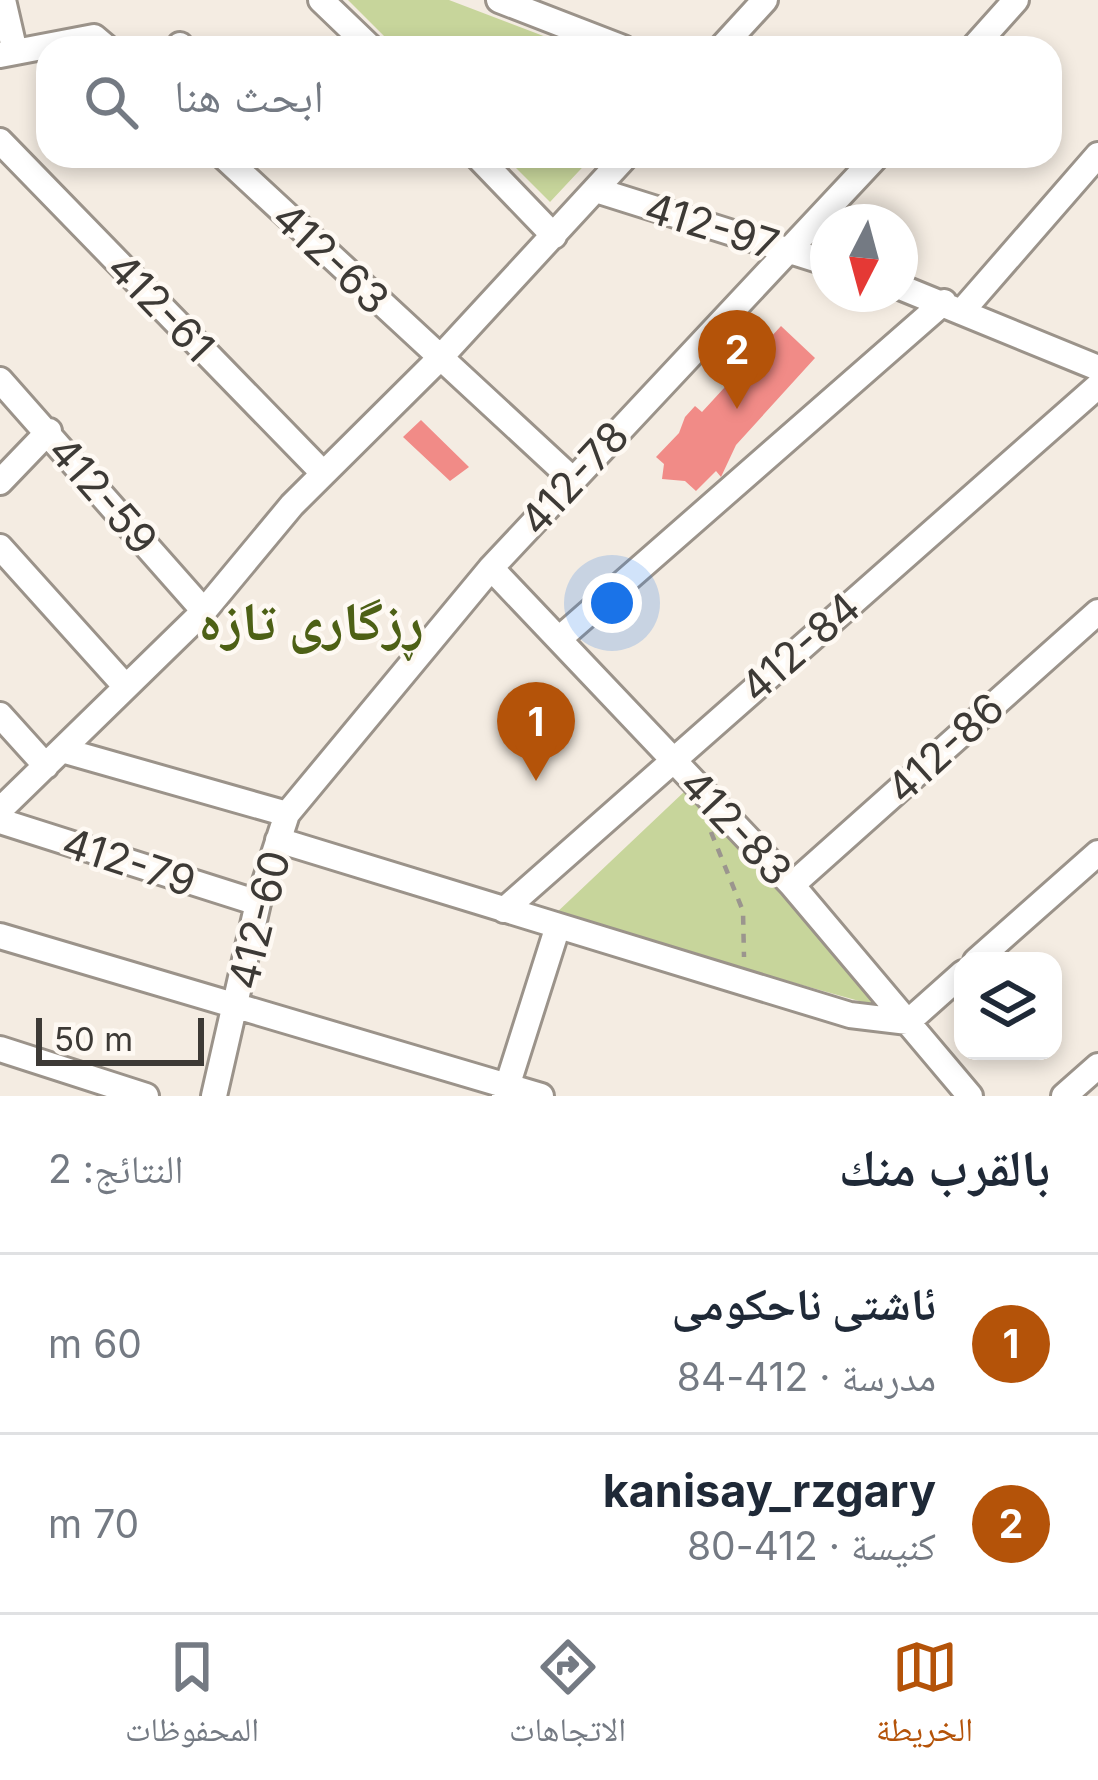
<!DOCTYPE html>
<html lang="ar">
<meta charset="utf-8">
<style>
:root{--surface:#fff;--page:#f2f2f3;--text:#1f2937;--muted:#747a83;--line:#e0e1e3;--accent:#b45309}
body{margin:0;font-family:Inter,"Noto Naskh Arabic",sans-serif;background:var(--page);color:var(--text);direction:rtl}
.controls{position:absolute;right:36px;bottom:36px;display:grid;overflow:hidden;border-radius:24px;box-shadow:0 6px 18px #0003}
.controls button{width:108px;height:108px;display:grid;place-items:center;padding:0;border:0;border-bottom:3px solid var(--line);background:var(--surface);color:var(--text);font:60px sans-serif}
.compass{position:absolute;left:810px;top:204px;width:108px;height:108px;border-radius:50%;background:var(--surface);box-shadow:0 6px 18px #0003;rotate:186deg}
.scale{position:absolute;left:36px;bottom:30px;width:168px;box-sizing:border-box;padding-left:12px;border:6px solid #3d3a36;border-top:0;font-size:33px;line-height:42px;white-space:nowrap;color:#3d3a36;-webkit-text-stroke:9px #fef9f3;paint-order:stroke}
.you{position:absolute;left:612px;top:603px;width:42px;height:42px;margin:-30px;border:9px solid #fff;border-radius:50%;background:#1a73e8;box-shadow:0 0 0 18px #1a73e833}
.badge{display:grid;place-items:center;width:78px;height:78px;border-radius:50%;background:var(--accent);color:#fff;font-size:39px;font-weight:700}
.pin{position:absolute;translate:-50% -99px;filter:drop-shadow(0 3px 6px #0008)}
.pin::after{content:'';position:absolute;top:63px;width:42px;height:36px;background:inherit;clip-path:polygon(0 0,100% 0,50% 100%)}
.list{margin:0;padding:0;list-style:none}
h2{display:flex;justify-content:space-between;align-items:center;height:156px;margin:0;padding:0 48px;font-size:51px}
h2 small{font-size:39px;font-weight:400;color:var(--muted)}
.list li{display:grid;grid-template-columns:78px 1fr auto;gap:36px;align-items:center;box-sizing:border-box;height:180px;padding:0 48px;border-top:3px solid var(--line)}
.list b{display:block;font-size:45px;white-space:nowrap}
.list p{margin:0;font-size:39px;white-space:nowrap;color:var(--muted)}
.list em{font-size:39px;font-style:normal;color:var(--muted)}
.icon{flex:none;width:66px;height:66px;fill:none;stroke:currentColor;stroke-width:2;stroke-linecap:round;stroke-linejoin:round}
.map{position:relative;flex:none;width:1098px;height:1096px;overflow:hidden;direction:ltr}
.search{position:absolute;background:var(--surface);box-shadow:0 6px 18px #0003;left:36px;right:36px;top:36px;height:132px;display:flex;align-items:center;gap:30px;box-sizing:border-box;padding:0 42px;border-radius:36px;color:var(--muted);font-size:45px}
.sheet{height:516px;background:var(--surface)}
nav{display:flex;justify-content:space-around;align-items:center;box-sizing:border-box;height:168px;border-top:3px solid var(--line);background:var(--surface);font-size:33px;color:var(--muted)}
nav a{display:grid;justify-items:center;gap:6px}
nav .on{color:var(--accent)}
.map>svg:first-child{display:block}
.green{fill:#c7d59b}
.building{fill:#f18b87}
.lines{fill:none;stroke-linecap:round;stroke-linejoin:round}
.street-casing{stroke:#9b938a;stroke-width:30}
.path{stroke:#9b958e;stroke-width:4.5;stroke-dasharray:9 9;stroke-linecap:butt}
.street{stroke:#fff;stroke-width:24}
.labels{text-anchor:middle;stroke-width:9;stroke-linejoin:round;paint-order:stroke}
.street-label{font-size:42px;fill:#3d3a36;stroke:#fef9f3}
.district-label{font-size:54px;font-weight:bold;fill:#4d6015;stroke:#fef9f3}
</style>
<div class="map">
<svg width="1098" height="1096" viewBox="0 0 1098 1096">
<rect width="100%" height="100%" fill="#f4ece2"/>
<!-- green -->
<path class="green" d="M348,0H449L575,48H396Z
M504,156H593L550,202Z
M685,791L888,1009L553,916Z"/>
<!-- building -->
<path class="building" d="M781,326L815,358L736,445L721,477L716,471L696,491L685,481L662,479L664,464L656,457L679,433L685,417L695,406L702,412Z
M421,420L469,467L450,481L403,437Z"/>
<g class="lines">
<!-- street casing -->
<g class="street-casing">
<path id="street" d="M3,0L15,52
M321,0L371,48
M499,0L623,48
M178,48L180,45
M721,48L765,0
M973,48L1016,0
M0,55L94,37L107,48
M0,141L323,473
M223,156L572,479
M477,156L554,236
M596,190L828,263
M900,287L1098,368
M963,310L1098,155
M0,380L204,611
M0,482L49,431
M0,547L126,687
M491,568L792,885L970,1096
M559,639L944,302
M0,715L46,766
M62,750L287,814
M0,810L204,611L292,505L438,360L626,156
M0,821L258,903
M278,840L850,1015L908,1022L963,973
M792,885L1098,612
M504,910L1098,386
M0,936L541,1096
M976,961L1098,853
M0,1049L146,1096
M214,1096L258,903L287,814L491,568L877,156
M504,1096L558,926
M1064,1096L1098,1066"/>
</g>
<!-- path -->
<path class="path" d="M711,832L743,911L744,957"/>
<!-- street -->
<use href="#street" class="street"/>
</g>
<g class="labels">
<!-- street labels -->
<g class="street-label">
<text transform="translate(712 226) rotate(17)" y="15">412-97</text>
<text transform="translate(331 258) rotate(43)" y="15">412-63</text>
<text transform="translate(161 307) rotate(46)" y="15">412-61</text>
<text transform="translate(574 478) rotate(-47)" y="15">412-78</text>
<text transform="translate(103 495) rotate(49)" y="15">412-59</text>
<text transform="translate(800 647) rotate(-41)" y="15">412-84</text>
<text transform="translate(945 748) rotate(-42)" y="15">412-86</text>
<text transform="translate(736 827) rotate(47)" y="15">412-83</text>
<text transform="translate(129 862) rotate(18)" y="15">412-79</text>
<text transform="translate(259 920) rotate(-76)" y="15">412-60</text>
</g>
<!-- district labels -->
<g class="district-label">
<text x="311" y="640">ڕزگاری تازە</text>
</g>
</g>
</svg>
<div class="controls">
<button><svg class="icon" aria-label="layers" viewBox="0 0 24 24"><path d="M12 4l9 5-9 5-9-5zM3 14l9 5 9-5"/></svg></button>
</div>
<svg class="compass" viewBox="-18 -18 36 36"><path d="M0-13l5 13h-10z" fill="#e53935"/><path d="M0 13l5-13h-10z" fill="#747a83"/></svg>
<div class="scale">50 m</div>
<div class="you"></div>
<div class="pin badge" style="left:536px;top:781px">1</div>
<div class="pin badge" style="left:737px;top:409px">2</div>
<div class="search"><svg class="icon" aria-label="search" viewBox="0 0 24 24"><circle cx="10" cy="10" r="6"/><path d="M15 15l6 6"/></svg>ابحث هنا</div>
</div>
<section class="sheet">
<h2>بالقرب منك<small>النتائج: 2</small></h2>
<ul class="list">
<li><span class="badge">1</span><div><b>ئاشتی ناحکومی</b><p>مدرسة · 412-84</p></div><em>60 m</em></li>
<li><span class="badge">2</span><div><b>kanisay_rzgary</b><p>كنيسة · 412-80</p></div><em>70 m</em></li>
</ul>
</section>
<nav>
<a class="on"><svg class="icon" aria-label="map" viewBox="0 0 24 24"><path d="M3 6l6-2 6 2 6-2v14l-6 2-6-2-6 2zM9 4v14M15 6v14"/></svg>الخريطة</a>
<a><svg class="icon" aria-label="directions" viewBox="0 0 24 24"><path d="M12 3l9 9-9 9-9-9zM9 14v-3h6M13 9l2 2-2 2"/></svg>الاتجاهات</a>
<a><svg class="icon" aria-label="saved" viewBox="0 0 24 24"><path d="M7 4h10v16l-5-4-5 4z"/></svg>المحفوظات</a>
</nav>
